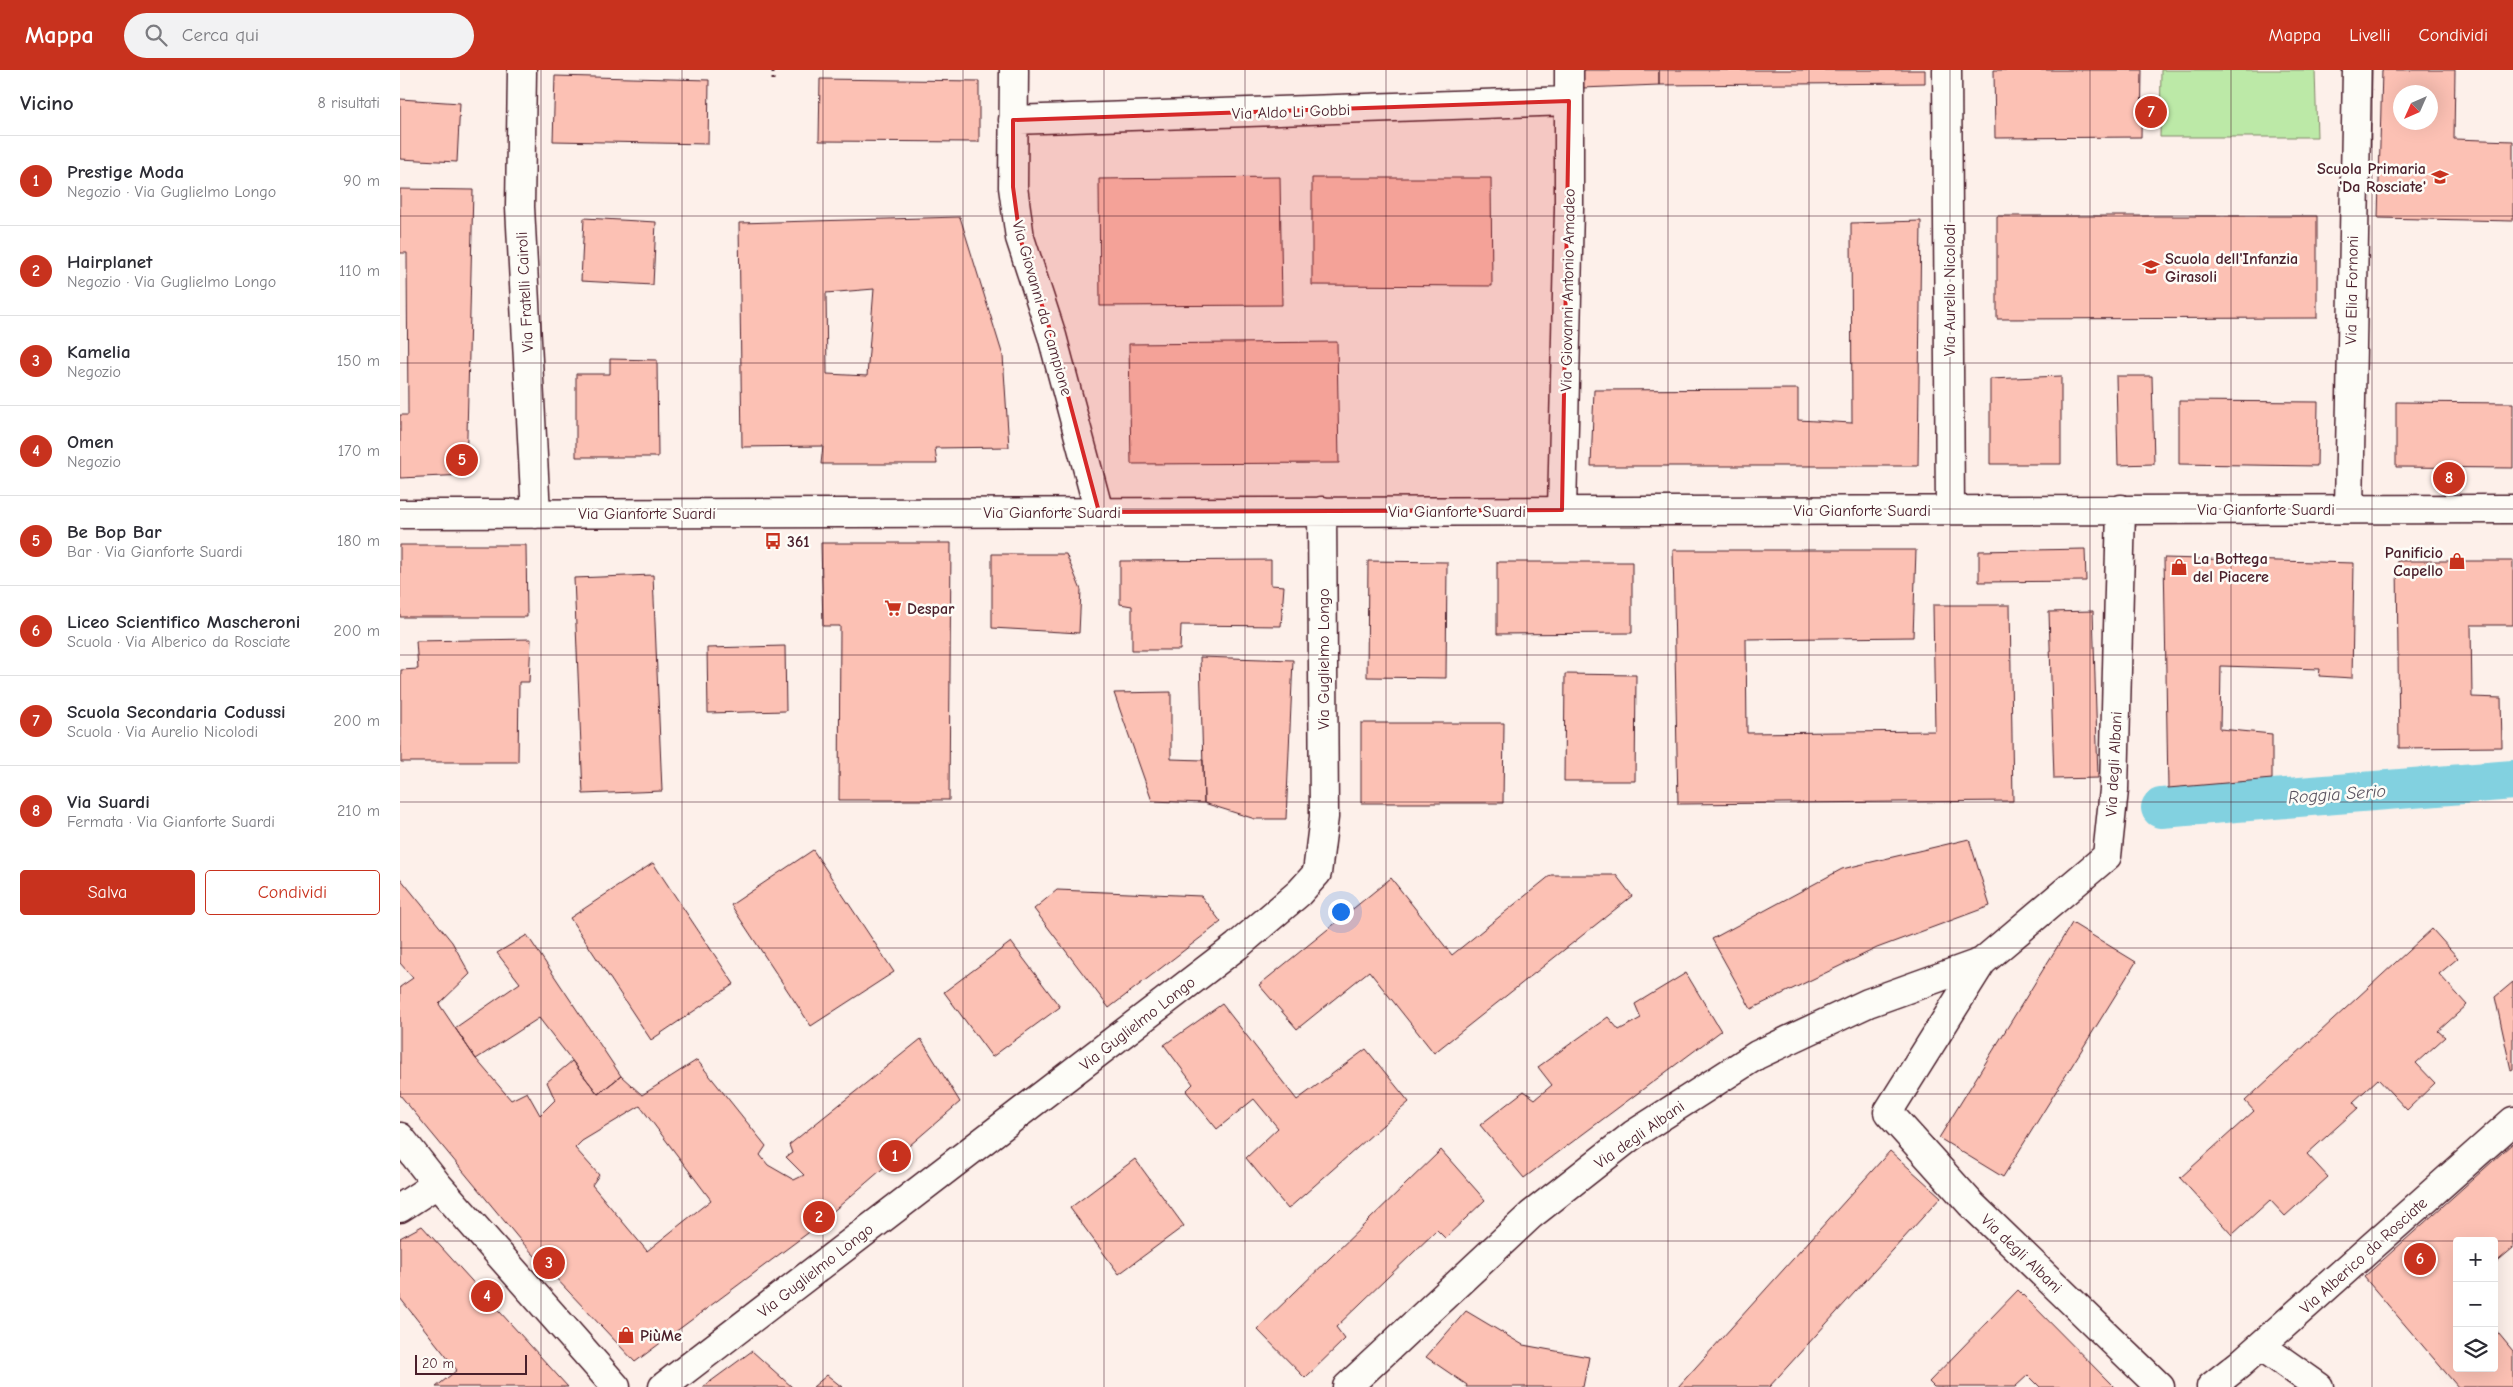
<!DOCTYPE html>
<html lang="it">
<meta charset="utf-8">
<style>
:root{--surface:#fff;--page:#f2f2f3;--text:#2b2b33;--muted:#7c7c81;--line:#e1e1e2;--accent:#c8321e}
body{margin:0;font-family:"Comic Neue",sans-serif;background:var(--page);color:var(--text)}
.controls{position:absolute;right:15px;bottom:15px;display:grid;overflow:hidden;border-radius:5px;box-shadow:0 5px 20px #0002}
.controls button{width:45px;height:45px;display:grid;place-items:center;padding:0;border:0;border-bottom:1px solid var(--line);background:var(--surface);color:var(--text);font:25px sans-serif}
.compass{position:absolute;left:1993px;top:15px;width:45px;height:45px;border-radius:50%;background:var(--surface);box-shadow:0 5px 20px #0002;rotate:225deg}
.scale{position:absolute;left:15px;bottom:12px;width:112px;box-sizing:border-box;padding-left:5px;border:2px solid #4a1f2b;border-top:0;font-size:14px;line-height:18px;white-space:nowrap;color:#4a1f2b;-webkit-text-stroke:4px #fdfcf7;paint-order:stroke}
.you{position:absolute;left:940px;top:841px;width:18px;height:18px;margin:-12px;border:4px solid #fff;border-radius:50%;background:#1a73e8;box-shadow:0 0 0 8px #1a73e833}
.badge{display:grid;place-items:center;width:32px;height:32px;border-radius:50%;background:var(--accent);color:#fff;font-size:16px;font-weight:700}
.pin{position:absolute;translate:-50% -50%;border:2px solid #fff;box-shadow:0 1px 5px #0006}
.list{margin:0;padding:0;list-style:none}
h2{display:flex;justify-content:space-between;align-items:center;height:65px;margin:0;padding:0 20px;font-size:21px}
h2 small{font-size:16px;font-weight:400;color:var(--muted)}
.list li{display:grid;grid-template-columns:32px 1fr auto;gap:15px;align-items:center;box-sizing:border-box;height:90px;padding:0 20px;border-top:1px solid var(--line)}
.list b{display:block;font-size:19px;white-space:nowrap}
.list p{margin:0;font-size:16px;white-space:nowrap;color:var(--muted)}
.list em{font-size:16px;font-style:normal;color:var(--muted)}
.actions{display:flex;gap:10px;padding:15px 20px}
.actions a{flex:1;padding:11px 0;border:1px solid var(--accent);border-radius:5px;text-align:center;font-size:18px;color:var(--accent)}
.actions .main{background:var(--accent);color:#fff}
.icon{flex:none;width:28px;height:28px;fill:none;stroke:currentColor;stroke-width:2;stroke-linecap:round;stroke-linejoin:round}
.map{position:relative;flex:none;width:2113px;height:1317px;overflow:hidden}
header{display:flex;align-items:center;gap:30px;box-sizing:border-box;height:70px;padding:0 25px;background:var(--accent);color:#fff}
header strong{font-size:24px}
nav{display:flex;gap:28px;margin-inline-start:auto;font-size:18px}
.search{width:350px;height:45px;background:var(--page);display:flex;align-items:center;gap:12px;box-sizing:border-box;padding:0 18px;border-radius:28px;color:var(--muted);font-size:19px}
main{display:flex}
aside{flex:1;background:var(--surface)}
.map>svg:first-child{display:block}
.green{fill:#bce9a7;stroke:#838469}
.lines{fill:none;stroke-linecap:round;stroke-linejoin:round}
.canal{stroke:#82d1e0;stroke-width:40}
.building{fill:#fcc1b4;stroke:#4a1f2b;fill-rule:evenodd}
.minor-casing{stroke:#4a1f2b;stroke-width:31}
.path{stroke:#4a1f2b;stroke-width:3;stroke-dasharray:4 4;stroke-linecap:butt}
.minor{stroke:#fdfcf7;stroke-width:28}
.marked{fill:#d62828;fill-opacity:0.2;stroke:#d62828;stroke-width:4;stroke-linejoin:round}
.grid{fill:none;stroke:#4a1f2b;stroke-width:1;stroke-opacity:0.55}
.labels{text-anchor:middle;stroke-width:5;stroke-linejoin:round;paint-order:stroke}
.street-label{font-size:16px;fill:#4a1f2b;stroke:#fdfcf7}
.poi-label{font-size:16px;font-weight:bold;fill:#4a1f2b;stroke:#fdfcf7;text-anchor:start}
.water-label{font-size:18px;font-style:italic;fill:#5b5461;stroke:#fdfcf7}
</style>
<header>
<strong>Mappa</strong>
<div class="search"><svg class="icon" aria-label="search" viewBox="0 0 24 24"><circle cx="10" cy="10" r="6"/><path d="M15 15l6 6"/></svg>Cerca qui</div>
<nav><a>Mappa</a><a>Livelli</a><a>Condividi</a></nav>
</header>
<main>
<aside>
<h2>Vicino<small>8 risultati</small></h2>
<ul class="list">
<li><span class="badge">1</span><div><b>Prestige Moda</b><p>Negozio · Via Guglielmo Longo</p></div><em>90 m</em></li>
<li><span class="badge">2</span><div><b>Hairplanet</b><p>Negozio · Via Guglielmo Longo</p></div><em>110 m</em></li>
<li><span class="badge">3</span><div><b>Kamelia</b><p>Negozio</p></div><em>150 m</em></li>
<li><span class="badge">4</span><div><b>Omen</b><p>Negozio</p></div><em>170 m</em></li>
<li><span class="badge">5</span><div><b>Be Bop Bar</b><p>Bar · Via Gianforte Suardi</p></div><em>180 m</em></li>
<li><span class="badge">6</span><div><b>Liceo Scientifico Mascheroni</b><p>Scuola · Via Alberico da Rosciate</p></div><em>200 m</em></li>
<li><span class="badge">7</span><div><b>Scuola Secondaria Codussi</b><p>Scuola · Via Aurelio Nicolodi</p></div><em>200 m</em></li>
<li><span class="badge">8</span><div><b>Via Suardi</b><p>Fermata · Via Gianforte Suardi</p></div><em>210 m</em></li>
</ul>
<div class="actions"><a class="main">Salva</a><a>Condividi</a></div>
</aside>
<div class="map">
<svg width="2113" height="1317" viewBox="0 0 2113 1317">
<rect width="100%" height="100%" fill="#fdf0ea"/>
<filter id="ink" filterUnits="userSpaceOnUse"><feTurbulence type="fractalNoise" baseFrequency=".02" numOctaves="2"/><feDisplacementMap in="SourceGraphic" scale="10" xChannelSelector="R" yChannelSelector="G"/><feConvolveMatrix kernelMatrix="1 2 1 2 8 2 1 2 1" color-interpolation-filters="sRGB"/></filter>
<g filter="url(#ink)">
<!-- green -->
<path class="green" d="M1761,0H1915L1917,67H1760Z"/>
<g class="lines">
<!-- canal -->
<path class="canal" d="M1761,738L2113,710"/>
</g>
<!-- building -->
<path class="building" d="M1182,0H1259V15L1182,18Z
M1259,0H1525V13L1259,15Z
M1594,0H1742L1741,67L1595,68Z
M1982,0H2055L2054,69L2113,71V151L1978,148ZM2000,22H2030V52H2000Z
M155,6L309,10L308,74L153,71Z
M420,9L579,11V72L419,71Z
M0,29L60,33L57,92L0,89Z
M880,107L882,235L700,236L699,109Z
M912,108H1091L1092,216L912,215Z
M0,119L73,120L66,405L0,408V345H8L7,183H0Z
M1597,146H1917V248L1597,249Z
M560,147L603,286L609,377L535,378L537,394H421L423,376L342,377L339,153ZM474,219L467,306L427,304L426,223Z
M184,148L256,152L253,215L181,211Z
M1521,151L1518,396H1191L1194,320L1398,319V350L1452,353L1451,153Z
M937,272L939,393L731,394L729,274Z
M210,289L257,290L258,387H176V304H210Z
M1661,306V394H1590V309Z
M1716,306H1752L1754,394L1718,395Z
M1779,331L1918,332L1917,396L1779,394Z
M1996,332L2113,333V398L1996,397Z
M421,473H551L549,730H439L440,556H423Z
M0,475H126L127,547H0Z
M1685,479L1686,511L1579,512V481Z
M1273,480H1516L1513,567L1346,569L1347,663L1535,661L1533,535H1610L1613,731L1278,734Z
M592,484H666L681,520L679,563L592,558Z
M1764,488L1954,493L1952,608L1919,606L1920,599L1821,596L1820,659L1872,664V709L1768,718Z
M871,490V515L884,516L881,556L781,555L780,580H732V536L720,534V491Z
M968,491L1047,492L1046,608L967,607Z
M1997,491H2113V555H2071L2072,627L2101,628L2102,677L1999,678Z
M1097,492H1232V563L1097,564Z
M253,505L262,721L183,724L174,508Z
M1693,541L1698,708L1654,709L1649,542Z
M131,569L129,612H119L118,692H1V600L18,599L16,571Z
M385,576L386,641L308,643L307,578Z
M800,587L893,590L886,749H855L804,733Z
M1165,604L1236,605L1235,711H1164Z
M771,622V689L803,690L804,733L752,731L714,623Z
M961,653H1104L1103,733H961Z
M1569,769L1590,836L1477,878L1351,939L1312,869L1442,799Z
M413,780L494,902L411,956L331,835Z
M253,793L334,914L251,970L170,848Z
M1151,805H1216L1232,826L1034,983L969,901L897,959L859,915L991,808L1052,885Z
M0,808L52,872L70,904L39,934L76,989L111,1030L127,1022L140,1045L155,1030L147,1012L172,991L198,1024L221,1006L242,1025L297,990L366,1076L360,1085L368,1095L394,1110L404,1105L386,1087L392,1083L389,1075L521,969L560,1032L408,1163L235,1292L120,1170L0,1025V917L13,908L0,893ZM240,1036L311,1130L247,1181L192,1115L199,1105L175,1078L182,1071Z
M657,820L801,826L821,852L709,938L634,839Z
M1672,853L1736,892L1603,1107L1539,1068Z
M2032,859L2058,888L2039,904L2067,935L2038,961L2045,967L2016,993L2035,1013L2007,1040L1978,1009L1953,1032L1958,1038L1907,1084L1928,1107L1885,1146L1870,1130L1832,1165L1780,1108L1854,1041L1845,1031Z
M127,865L221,1006L198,1024L139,948L76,989L55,958L120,913L97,883Z
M611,872L660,937L592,987L544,922Z
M1286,903L1321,961L1124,1108L1080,1055L1124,1021L1135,1029L1152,1015L1138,997L1208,947L1219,960L1241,948L1235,934Z
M2113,912V999L2111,1000L2095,927Z
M822,934L897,1030L966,979L1009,1032L888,1139L846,1088L878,1058L854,1029L817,1059L786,1021L793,1014L764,975Z
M2113,1073V1178L2094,1194V1171H2057V1298H2094V1258L2113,1281V1317H2058L1964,1207Z
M1041,1080L1085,1130L1045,1168L1037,1160L936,1257L945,1269L905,1308L857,1259Z
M1490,1081L1541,1127L1369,1317H1278Z
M735,1089L784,1156L719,1204L670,1138Z
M22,1156L168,1317H36L57,1300L0,1228V1168Z
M1618,1220L1714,1317H1640L1628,1305L1615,1317H1534L1529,1312Z
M1066,1241L1123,1275L1189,1287L1183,1317H1066L1067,1315L1026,1287Z
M352,1281L392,1317H303Z
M427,1305L442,1317H413Z"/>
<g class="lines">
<!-- minor casing -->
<g class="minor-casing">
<path id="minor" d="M122,0L120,137L136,444
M614,0L613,117L620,168L652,266L699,442
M1547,0L1550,440
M613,50L1169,31
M1949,439L1957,0
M1162,440L1169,138V0
M0,444L2113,439
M1582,892L1488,1042L1571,1134L1760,1317
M0,1067L37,1114L216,1317
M0,1138L37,1114
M1861,1276L1919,1317
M263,1317L837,876L899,823L917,803L924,747L922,441
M947,1317L1131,1145L1234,1064L1357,985L1468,933L1582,892L1707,786L1714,720L1721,439
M1811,1317L1840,1294L2113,1051"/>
</g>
<!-- path -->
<path class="path" d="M373,0V10"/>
<!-- minor -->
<use href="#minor" class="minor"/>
</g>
</g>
<!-- marked area -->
<path class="marked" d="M1169,31L1162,440L699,442L652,266L620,168L613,117V50Z"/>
<!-- grid -->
<path class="grid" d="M141,0V1317M282,0V1317M423,0V1317M563,0V1317M704,0V1317M845,0V1317M986,0V1317M1127,0V1317M1268,0V1317M1409,0V1317M1550,0V1317M1690,0V1317M1831,0V1317M1972,0V1317M0,146H2113M0,293H2113M0,439H2113M0,585H2113M0,732H2113M0,878H2113M0,1024H2113M0,1171H2113"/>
<!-- icons -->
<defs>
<g id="school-bare" transform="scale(1.35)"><path d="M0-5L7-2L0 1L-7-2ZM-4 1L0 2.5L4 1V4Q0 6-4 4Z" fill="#c8321e" stroke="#fdfcf7" stroke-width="2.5" paint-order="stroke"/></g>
<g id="bus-bare" transform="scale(1.35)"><path d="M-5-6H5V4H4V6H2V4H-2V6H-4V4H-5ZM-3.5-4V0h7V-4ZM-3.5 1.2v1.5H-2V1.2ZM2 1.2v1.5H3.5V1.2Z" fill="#c8321e" stroke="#fdfcf7" stroke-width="2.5" paint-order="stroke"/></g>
<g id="shop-bare" transform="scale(1.35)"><path d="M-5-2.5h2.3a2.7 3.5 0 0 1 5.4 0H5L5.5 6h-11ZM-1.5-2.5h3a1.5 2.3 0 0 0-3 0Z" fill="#c8321e" stroke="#fdfcf7" stroke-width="2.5" paint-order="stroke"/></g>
<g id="supermarket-bare" transform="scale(1.35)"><path d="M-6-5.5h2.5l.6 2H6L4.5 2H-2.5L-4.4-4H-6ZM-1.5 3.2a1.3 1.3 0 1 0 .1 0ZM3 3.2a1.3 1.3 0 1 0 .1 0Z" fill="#c8321e" stroke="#fdfcf7" stroke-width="2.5" paint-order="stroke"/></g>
</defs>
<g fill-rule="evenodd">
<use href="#school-bare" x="2040" y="107"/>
<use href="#school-bare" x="1751" y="197"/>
<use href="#bus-bare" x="373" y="471"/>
<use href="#shop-bare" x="2057" y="491"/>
<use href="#shop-bare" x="1779" y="497"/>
<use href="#supermarket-bare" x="493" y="538"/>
<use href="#shop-bare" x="226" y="1265"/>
</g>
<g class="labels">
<!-- street labels -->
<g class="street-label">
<text transform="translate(891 41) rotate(-2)" y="6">Via Aldo Li Gobbi</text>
<text transform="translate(1167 220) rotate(-89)" y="6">Via Giovanni Antonio Amadeo</text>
<text transform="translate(1549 220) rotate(-90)" y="6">Via Aurelio Nicolodi</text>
<text transform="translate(1951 220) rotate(-89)" y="6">Via Elia Fornoni</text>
<text transform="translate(124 222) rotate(-93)" y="6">Via Fratelli Cairoli</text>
<text transform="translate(643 238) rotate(74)" y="6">Via Giovanni da Campione</text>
<text x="1866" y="445">Via Gianforte Suardi</text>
<text x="1462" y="446">Via Gianforte Suardi</text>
<text x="1057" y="447">Via Gianforte Suardi</text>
<text x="652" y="448">Via Gianforte Suardi</text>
<text x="247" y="449">Via Gianforte Suardi</text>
<text transform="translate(923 589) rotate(-90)" y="6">Via Guglielmo Longo</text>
<text transform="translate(1713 694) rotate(-87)" y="6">Via degli Albani</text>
<text transform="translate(737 953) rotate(-38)" y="6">Via Guglielmo Longo</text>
<text transform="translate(1239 1064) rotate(-35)" y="6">Via degli Albani</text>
<text transform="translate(1622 1183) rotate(44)" y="6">Via degli Albani</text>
<text transform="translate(1963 1185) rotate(-42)" y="6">Via Alberico da Rosciate</text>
<text transform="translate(415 1200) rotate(-38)" y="6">Via Guglielmo Longo</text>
</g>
<!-- poi labels -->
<g class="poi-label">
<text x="2026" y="104" text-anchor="end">Scuola Primaria<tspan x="2026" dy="18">'Da Rosciate'</tspan></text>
<text x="1765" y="194">Scuola dell'Infanzia<tspan x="1765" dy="18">Girasoli</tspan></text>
<text x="387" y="477">361</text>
<text x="2043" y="488" text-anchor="end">Panificio<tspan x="2043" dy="18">Capello</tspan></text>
<text x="1793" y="494">La Bottega<tspan x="1793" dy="18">del Piacere</tspan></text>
<text x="507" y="544">Despar</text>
<text x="240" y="1271">PiùMe</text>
</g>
<!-- water labels -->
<g class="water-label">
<text transform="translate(1937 724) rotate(-4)" y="6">Roggia Serio</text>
</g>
</g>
</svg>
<div class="controls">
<button>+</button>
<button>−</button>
<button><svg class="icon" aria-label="layers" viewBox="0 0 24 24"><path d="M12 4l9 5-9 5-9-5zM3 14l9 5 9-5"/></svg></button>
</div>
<svg class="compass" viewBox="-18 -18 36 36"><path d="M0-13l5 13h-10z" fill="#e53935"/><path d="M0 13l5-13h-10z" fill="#7c7c81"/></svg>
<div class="scale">20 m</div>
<div class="you"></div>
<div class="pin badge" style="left:495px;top:1086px">1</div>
<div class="pin badge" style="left:419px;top:1147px">2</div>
<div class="pin badge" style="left:149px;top:1193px">3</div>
<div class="pin badge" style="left:87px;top:1226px">4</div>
<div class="pin badge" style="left:62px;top:390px">5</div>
<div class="pin badge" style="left:2020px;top:1189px">6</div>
<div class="pin badge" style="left:1751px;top:42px">7</div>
<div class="pin badge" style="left:2049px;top:408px">8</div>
</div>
</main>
